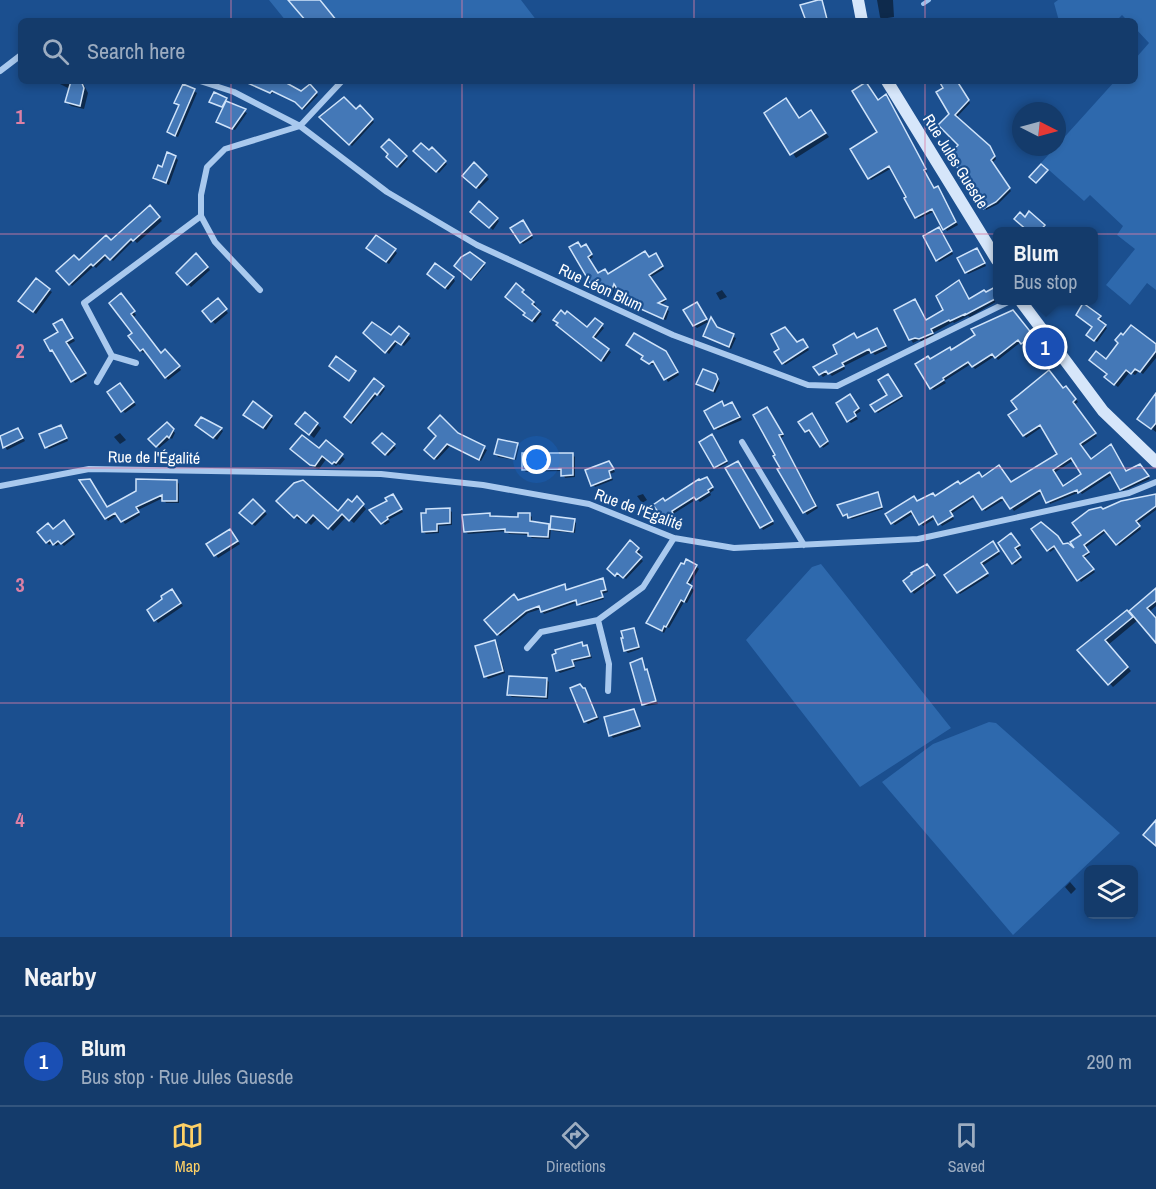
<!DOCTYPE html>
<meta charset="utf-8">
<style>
:root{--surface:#143b6b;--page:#1d4271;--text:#f1f3f6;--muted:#9dadc1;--line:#33557e;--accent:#ffd166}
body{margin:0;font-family:"Archivo Narrow",sans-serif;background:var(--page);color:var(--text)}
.controls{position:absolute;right:18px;bottom:18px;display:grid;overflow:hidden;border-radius:9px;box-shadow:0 3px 9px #0003}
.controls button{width:54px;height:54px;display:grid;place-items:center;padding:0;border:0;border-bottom:2px solid var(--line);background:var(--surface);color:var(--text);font:30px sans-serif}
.compass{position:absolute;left:1012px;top:102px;width:54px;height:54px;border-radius:50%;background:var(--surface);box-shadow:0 3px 9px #0003;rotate:96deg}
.you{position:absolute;left:537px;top:460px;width:21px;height:21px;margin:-15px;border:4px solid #fff;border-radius:50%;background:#1a73e8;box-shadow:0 0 0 9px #1a73e833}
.badge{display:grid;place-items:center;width:39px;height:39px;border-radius:50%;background:var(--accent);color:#fff;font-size:20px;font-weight:700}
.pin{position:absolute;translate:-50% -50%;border:3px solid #fff;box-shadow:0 2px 6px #0006}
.popup{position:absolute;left:993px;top:227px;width:105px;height:78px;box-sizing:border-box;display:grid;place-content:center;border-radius:9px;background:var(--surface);filter:drop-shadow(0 2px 4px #0005);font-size:20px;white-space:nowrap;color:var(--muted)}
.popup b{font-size:22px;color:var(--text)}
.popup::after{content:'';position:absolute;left:50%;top:100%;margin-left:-12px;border:12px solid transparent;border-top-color:var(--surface)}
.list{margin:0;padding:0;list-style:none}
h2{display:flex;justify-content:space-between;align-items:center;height:78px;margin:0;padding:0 24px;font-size:26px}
h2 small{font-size:20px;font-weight:400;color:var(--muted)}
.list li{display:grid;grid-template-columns:39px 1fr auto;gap:18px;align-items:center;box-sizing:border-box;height:90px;padding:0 24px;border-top:2px solid var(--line)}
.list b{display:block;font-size:22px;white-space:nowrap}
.list p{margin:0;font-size:20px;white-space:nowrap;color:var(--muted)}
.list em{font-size:20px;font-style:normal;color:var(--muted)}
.icon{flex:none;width:33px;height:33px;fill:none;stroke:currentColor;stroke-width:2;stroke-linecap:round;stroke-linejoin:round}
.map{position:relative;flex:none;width:1156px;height:937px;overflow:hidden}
.search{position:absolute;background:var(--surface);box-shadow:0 3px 9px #0003;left:18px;right:18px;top:18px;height:66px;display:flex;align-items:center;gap:15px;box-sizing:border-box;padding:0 21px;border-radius:9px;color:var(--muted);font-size:22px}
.sheet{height:168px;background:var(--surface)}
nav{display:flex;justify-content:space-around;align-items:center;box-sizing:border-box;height:84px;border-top:2px solid var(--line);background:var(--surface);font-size:16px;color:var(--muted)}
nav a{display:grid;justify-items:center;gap:3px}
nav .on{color:var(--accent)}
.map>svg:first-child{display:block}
.green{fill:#2e69ad}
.shadow{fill:#0007;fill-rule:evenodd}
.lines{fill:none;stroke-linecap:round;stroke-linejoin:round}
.stream{stroke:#9cc4f0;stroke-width:4}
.building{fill:#4478b7;stroke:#cfe3fa;stroke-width:1.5;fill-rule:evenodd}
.street{stroke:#a9c9ee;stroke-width:6}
.secondary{stroke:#d6e6fa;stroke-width:12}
.grid{fill:none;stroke:#dd80a5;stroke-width:1.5;stroke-opacity:0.55}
.labels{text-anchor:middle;stroke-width:4.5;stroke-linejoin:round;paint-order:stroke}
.street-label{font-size:16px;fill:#fff;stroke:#1b4f8f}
.grid-label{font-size:20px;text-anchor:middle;font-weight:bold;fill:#dd80a5;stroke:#1b4f8f;stroke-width:4.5;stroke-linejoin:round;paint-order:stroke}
</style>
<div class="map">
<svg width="1156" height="937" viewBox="0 0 1156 937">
<rect width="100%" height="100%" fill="#1b4f8f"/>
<!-- green -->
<path class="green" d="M269,0H521L537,21H286Z
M1058,0H1156V290L1147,283L1130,305L1106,285L1135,249L1117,235L1123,226L1090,195L1084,201L1041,163L1115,81H1135V59L1149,43L1135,28V21H1128L1122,15L1116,21H1059L1054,3Z
M821,564L951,728L860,787L746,640L812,567Z
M989,722L996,723L1120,833L1013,935L882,782L933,744Z"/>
<!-- shadow -->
<path class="shadow" d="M877,0H893L894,17L881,19L880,17Z
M821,1L829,21H808Z
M54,81H82L88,93L84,109L71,106L67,102L70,89Z
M244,81H285V84L302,93L310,86L318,95L304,110L298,104L274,91L272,94Z
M940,81H957L970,103L956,118L992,150L996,159L992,163L1011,191L998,204L986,210L960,145L945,89Z
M194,91L197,93L178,137L171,134L180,106Z
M214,94L227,99L226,102L247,113L235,130L220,123L230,109L211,101Z
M888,99L927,172H925L935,189L940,190L958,225L947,231L935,211L918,219L916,217L908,197L892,168L871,180L869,178L879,133L878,101Z
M786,100L800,119L811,112L829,137L796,158L766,113Z
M360,107L374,122L352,146L321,117L356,111Z
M389,141L408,159L400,168L388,157Z
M432,149L447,164L439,173L415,151L429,152Z
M175,157L178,160L169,185L157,180L155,178Z
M474,164L489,179L479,189L464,176Z
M479,204L499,221L493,230L472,211Z
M150,207L162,221L137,243L134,240L113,261L108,256L96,268L94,266L72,286L59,271L111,242Z
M1030,213L1047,229L1045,232H1029L1016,219H1025Z
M525,225L533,238L523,244L521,242Z
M941,231L953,254L939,262L937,260Z
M582,248H588L593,257L589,260L599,275L608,276L658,257L664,269L649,278L666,301L660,305L669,311L666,320L629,303L616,284L612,296L597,289Z
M371,250L395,251L397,253L389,264Z
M979,252L986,266L968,274L966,272Z
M470,254L485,266L473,280L456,266Z
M196,255L210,270L191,287L178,273Z
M431,276L453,278L455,281L448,290Z
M959,282L970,300L997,288V300H999L970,317L968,316L954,323L953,322L933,333L934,336L923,342L919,340L913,343L896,311L926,321L945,311Z
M516,286L536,305L534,308L542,314L535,323L525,315L527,313Z
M49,290L52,292L36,314L23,304Z
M722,290L727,297L720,300L716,293Z
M123,298L136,315L132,318L161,355L165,351L181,370L168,380L146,350L143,353L130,336L134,333Z
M218,300L228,313L215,324L204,311Z
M1083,305L1100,318L1102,320L1100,322L1107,328L1097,342L1090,337L1094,327Z
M699,306L708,322L697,328L694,325Z
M1015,314L1034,338L1025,346L1021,342L998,360L995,356L975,369L971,364L944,381L946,383L934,390L931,388V361L951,351Z
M595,320L604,328L594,340L611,352L604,362L586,349L587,329Z
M62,321L75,341L68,345L87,376L75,383L52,350L60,333Z
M400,328L411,338L404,346L398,342L389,354L365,333L392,337Z
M718,329L736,338L731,349L704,336Z
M877,330L888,349L875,355L872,352L844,366L845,369L832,376L829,373L823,377L820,374L839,354L854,335L858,339Z
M804,343L809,350L785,365L776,353Z
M1156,346V358L1143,374L1139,371L1135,375L1130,372L1118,387L1109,380L1106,361Z
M669,356L679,375L668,382L656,363L652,365L645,361Z
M890,378L903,398L878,413L876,411L889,395Z
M718,379L720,383L715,393L698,383Z
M375,380L385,389L380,396L378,394L353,424L346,417Z
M122,387L136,405L125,413L123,411Z
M1063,390H1068L1078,402L1074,405L1097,436L1081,447L1091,460L1127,473L1142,468L1150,479L1123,491L1113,474L1082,494L1080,492L1050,504L1043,492L1014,511L1005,499L985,511L976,497L951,514L954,519L942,526L936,518L923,526L914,513L895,525L892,523L918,503L982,478L1011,483L1059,454L1042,427L1026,438L1024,435ZM1074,460L1083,475L1063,488L1054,473Z
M853,398L861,411L855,415L858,419L851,423L848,421Z
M1156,400V432L1141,421Z
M721,403L725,408L734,407L742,420L718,430L715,428Z
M767,409L784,436L781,438L818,508L807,515L780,469L782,468Z
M245,415L271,417L273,419L266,430Z
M814,417L829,444L823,448L812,431L809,433L801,422Z
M167,424L175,433L172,439L171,438L159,448L151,439Z
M317,424L321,428L314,438L301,427Z
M199,427L221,429L223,431L217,440Z
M63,429L68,441L49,449L47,447Z
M18,430L25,441L7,450L0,438Z
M120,433L126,440L120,444L114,437Z
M458,433L487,450L481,461L450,446L437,460L426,450Z
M382,435L396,448L388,456L374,443Z
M713,438L728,463L717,469L715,467Z
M326,442L345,459L340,465L338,464L336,466L327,458L319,469L315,468L296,453L319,450Z
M517,444L519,447L516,460L498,457L496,454Z
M572,454L575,457V477L565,478L562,471L526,472L523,469Z
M738,463L774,524L763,530L761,527Z
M611,465L615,472L610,474L613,480L595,487L593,485Z
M81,481L108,508L177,481L179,484V503H166L163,498L138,510L140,515L125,524L118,515L108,521Z
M709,482L714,490L710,493L711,495L700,502L697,499L673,514L675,517L667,522L665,519V502Z
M643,494L647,500L642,503L637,496Z
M877,494L883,509L852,519L844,515Z
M1156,495V510L1137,524L1141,529L1119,546L1107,531L1085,548L1090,554L1084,558L1095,572L1081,582L1056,548L1050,552L1033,529L1079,554L1084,535L1103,511Z
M357,499L366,509L354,523L346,517L333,531L318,518L311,525L302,517L299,520L278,501L338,513Z
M395,499L403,512L388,520L390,522L385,525L372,511Z
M253,501L267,514L255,526L241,513Z
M449,510L452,512V525L439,526V533L426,534L423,531Z
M490,515L492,517L519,519L530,515L532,517V523L549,525L551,528L574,521L576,523L575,533L553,531L551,529L550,539L532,538L529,535L509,534L507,531L468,534L465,531Z
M67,525L75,537L64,546L61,543L56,546L53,542L49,545L47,542L53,530Z
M233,534L240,544L218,558L209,545Z
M1013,537L1021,548L1016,551L1022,560L1015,565L1013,563Z
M630,542L641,552L637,555L643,561L626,579L620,574L618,577L609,568Z
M995,545L1000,554L982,566L989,576L960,594L958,592Z
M696,566L699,569L689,586L694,590L687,603L684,602L669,628L667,627L664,633L650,625Z
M929,568L936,578L914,594L912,591Z
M603,580L608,592L602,594L604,599L581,606L578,602L544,614L541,609L528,613L500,636L486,620L518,601L564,585L568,591Z
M1156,591V606L1149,612L1156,619V641L1138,620L1108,645L1131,671L1113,687L1079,650L1127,612L1135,619Z
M174,593L183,606L158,623L149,610Z
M633,630L636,632L640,649L628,653L625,650Z
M494,642L497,644L505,673L488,679L486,676Z
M582,644L589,649L592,658L574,662L575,668L560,673L558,671Z
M641,660L658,704L646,706L643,704Z
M546,679L549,682L548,699L512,697L509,695Z
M572,689H584L587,692L599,719L588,724L586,722Z
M634,711L641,729L613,738L611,735Z
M1070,882L1076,889L1071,894L1065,887Z"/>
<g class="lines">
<!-- stream -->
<path class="stream" d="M923,4L929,0"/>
</g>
<!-- building -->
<path class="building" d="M288,0H320L337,21H306Z
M818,0H822L827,19L821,21H806L800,5Z
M71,81H81L84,88L80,106L65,102Z
M243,81H283L301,91L310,84L317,92L302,109L295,102L272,91L270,93Z
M939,81H957L969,100L955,115L990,146L995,156L991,160L1010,188L996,202L983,209L963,175L948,156L958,145L938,125L949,114L936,92L943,88Z
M866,82L878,100L886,94L926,169L924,170L934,188L938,186L956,222L943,230L932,209L915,218L904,198L906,197L889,166L868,179L850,149L877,132L852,91Z
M183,84L195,89L175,136L167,132L179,105L174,103Z
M214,92L227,98L222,107L209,102Z
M344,97L356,109L360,105L373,119L349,145L319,117Z
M786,98L799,118L811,110L826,133L790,155L764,113Z
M226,101L246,109L232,129L216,122Z
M389,139L407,156L397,167L386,157L388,154L381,147Z
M421,143L429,150L432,147L446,161L436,172L413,151Z
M167,152L176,156L166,183L153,178L158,165L162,167Z
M474,162L487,175L476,188L462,176Z
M1041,164L1048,170L1036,183L1029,177Z
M479,201L498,218L489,228L470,212Z
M150,205L160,217L133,241L131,239L110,260L105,255L93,266L91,264L69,285L56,271L74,255L79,260L106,235L111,240Z
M1029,211L1045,225L1040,231H1028L1014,219L1020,212L1025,217Z
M523,220L532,235L520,243L510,228Z
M939,227L952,251L936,261L923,236Z
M376,235L396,249L386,262L366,248Z
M578,242L581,247L586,244L592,254L588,257L598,273L605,269L608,274L645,251L649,257L656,253L663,266L649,275L666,299L658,303L668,307L663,319L625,302L614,284L610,295L593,288L569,247Z
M977,248L985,263L965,273L957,258Z
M470,252L485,263L471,280L454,266L461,257Z
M196,253L208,267L187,285L176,273Z
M435,263L454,277L445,288L427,274Z
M36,278L50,289L33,312L18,301Z
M959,280L969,299L984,290L986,292L997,286V298L965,315V314L950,321L949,320L931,329L933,333L919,339L915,338L909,340L894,310L915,299L926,320L943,310L936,296Z
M516,283L524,290L522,292L534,302L532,304L540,311L532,321L523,315L525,313L505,297Z
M121,293L135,311L131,314L161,353L165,349L180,366L165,378L143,349L140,351L128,336L132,333L109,303Z
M218,298L227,309L211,322L202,311Z
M697,302L707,319L693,326L683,310Z
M1083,303L1101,316L1098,319L1106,325L1094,341L1086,335L1092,327L1076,315Z
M561,310L565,314L567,311L587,327L595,318L603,324L593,337L609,349L601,361L556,325L558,323L553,320Z
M1013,310L1033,335L1021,344L1018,340L995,358L992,354L972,367L968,362L943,378L944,380L930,389L915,364L928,356L930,359L950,347L951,350L975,335L971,329Z
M711,317L717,327L734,334L729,347L703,336Z
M62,319L73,338L66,342L86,373L71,382L52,350L50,351L44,340L58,332L53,324Z
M372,322L391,335L399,326L409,334L401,345L395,341L385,353L363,333Z
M1131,325L1156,344V351L1140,372L1135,369L1131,374L1126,370L1114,385L1104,377L1107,374L1089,360L1096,351L1106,359L1118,343L1115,340L1121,333L1123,335Z
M785,327L797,342L803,339L808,347L782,364L774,352L779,349L771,334Z
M877,328L886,346L871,353L869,349L842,363L844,366L828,374L826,371L819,375L813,367L837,354L833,345L854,333L857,338Z
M634,333L666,351L678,372L664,380L653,361L649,364L641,359L643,356L626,345Z
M336,356L356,371L349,381L329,366Z
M703,369L716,374L718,379L713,391L696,384Z
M1049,370L1063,388L1066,386L1076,399L1073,402L1096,433L1080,444L1091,459L1111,444L1126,471L1140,464L1149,476L1120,490L1110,472L1078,493L1077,490L1046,503L1040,490L1010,509L1002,497L982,510L973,496L950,511L953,516L938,525L933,516L919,525L911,511L891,524L885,514L914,496L917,501L933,493L935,496L958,481L960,484L979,472L982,477L999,465L1011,482L1057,454L1040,425L1023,436L1008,415L1017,409L1011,401ZM1071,458L1081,474L1063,486L1053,470Z
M888,374L902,396L875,412L870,405L887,395L878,380Z
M374,378L384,386L377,395L375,393L351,423L344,417Z
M120,383L134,402L121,412L107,392Z
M1156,393V423L1151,429L1137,419Z
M850,394L859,408L854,412L856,416L847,422L836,403Z
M253,401L272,416L263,428L243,415Z
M722,401L724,406L732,402L740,417L714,429L704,411Z
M767,407L783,434L779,435L816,506L803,513L777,469L780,468L773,456L775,455L753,415Z
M305,412L318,423L309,435L295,424Z
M812,413L828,441L820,447L809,430L805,432L798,422Z
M440,415L458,433L485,446L479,460L447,444L434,459L424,450L436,436L428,428Z
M201,417L222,428L213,438L195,425Z
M167,422L174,429L169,438L167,436L156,447L148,439Z
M61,425L67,438L45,448L39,434Z
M18,428L23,438L3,448L0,436Z
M382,433L395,444L385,455L372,443Z
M712,434L727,461L714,468L699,442Z
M302,435L319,448L326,440L343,454L336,463L334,462L332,464L322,456L315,466L310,465L290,449Z
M498,439L518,443L514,459L494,454Z
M522,453H573V475L561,476V469L522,470Z
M609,461L614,469L609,471L611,478L591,486L585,470Z
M738,461L773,521L760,528L725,468Z
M707,477L713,487L708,490L709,492L696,500L694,497L672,511L673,514L664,520L653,505L663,498L665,501L699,479L700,480Z
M90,479L107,507L136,491V479L177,480V501H162V495L136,507L139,512L121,522L115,513L105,519L79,480Z
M303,480L338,511L348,499L352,502L357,496L364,504L349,521L342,514L328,529L313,515L306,523L297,515L294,518L276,501L294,483Z
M878,492L882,507L848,518L847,514L843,516L837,505Z
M393,494L402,509L387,517L388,519L381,524L369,510L387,501L385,498Z
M1156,494V506L1136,521L1140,526L1116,545L1104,530L1084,545L1089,552L1083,556L1094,569L1077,581L1054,546L1047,551L1031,529L1041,522L1058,536L1063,544L1068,543L1074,548L1070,542L1081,535L1072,523L1089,510L1101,507L1103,509L1121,501Z
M253,499L265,511L252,524L239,513Z
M450,508V523L437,524V531L422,532L421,513H426V509Z
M490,513V516L518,517V513H530V521L549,524L548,537L528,536V533L505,532V529L464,532L462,515Z
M551,516L575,519L573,532L550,529Z
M64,520L74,534L61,544L58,541L53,545L50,540L46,543L37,532L48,523L53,529Z
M230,529L238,541L214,556L206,544Z
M1011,533L1020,545L1015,548L1021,557L1012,564L998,543Z
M630,540L639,548L636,552L642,557L623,578L617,573L615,576L607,569Z
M993,541L999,551L981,563L988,573L957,593L944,575Z
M686,559L697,565L687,583L692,586L684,602L681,600L666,627L664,626L662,631L646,623L681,563L684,564Z
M927,564L935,575L911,592L903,581L912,574L911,573Z
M603,578L606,590L601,591L603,597L577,605L576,600L541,612L539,606L526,611L497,635L484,620L514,594L518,600L565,584L566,590Z
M1156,588V601L1147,608L1156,618V643L1129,611Z
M172,589L181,603L154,621L147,610L162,599L161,596Z
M1127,610L1133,617L1105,640L1128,667L1108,685L1077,650Z
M634,628L639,647L624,651L621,638H623L621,631Z
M495,640L503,671L484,677L475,646Z
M582,642L583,646L587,645L590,656L572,660L574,666L556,671L552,655L556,653L555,650Z
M642,658L645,670L647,669L656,701L642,705L630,663Z
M509,676L547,678L546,697L507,695Z
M580,684L583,688H585L597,717L584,722L570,688Z
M634,709L640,726L609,736L604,717Z
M1156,820V846L1143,835Z"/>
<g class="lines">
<!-- street -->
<path class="street" d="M0,71L21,55
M200,81L234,92L300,126L387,192L477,245L673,335L808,385L837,386L1012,300
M201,216L215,242L260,290
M112,356L136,363
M97,382L112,356L84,303L201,216V195L207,167L225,149L300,126L342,81
M742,442L804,545
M0,486L89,469L381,474L483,485L589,504L674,538L734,548L918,539L1129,493L1156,482
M598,620L609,664L608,691
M527,648L541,632L598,620L643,587L674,538"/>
<!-- secondary -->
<path class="secondary" d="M858,0L862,21
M887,81L997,260
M1020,300L1103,411L1156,462"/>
</g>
<!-- grid -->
<path class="grid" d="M231,0V21M462,0V21M694,0V21M925,0V21M231,81V937M462,81V937M694,81V937M925,81V937M0,234H1156M0,468H1156M0,703H1156"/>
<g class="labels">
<!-- street labels -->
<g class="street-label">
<text transform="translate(956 161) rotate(58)" y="6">Rue Jules Guesde</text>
<text transform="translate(601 287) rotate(25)" y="6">Rue Léon Blum</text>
<text transform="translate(154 457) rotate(1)" y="6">Rue de l'Égalité</text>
<text transform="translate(639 509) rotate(20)" y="6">Rue de l'Égalité</text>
</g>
</g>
<g class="grid-label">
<text x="20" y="124">1</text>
<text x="20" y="358">2</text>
<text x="20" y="592">3</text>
<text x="20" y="827">4</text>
</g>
</svg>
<div class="controls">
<button><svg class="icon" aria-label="layers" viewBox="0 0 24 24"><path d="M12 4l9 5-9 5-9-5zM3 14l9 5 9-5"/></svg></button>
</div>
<svg class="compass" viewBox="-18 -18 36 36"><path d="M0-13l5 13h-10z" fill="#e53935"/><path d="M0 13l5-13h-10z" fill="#9dadc1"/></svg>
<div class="you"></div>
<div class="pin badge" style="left:1045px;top:347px;background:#1a4fb4">1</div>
<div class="popup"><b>Blum</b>Bus stop</div>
<div class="search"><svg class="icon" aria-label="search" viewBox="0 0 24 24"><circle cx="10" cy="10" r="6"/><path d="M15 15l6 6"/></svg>Search here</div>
</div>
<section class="sheet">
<h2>Nearby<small></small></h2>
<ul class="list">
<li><span class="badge" style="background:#1a4fb4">1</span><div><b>Blum</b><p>Bus stop · Rue Jules Guesde</p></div><em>290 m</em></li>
</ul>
</section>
<nav>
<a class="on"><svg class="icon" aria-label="map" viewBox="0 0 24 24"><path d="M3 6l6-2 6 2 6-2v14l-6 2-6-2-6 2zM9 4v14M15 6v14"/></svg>Map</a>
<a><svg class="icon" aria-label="directions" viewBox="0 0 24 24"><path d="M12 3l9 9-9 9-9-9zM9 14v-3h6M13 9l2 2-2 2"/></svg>Directions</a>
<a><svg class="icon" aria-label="saved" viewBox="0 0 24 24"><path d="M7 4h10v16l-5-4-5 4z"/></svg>Saved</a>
</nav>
